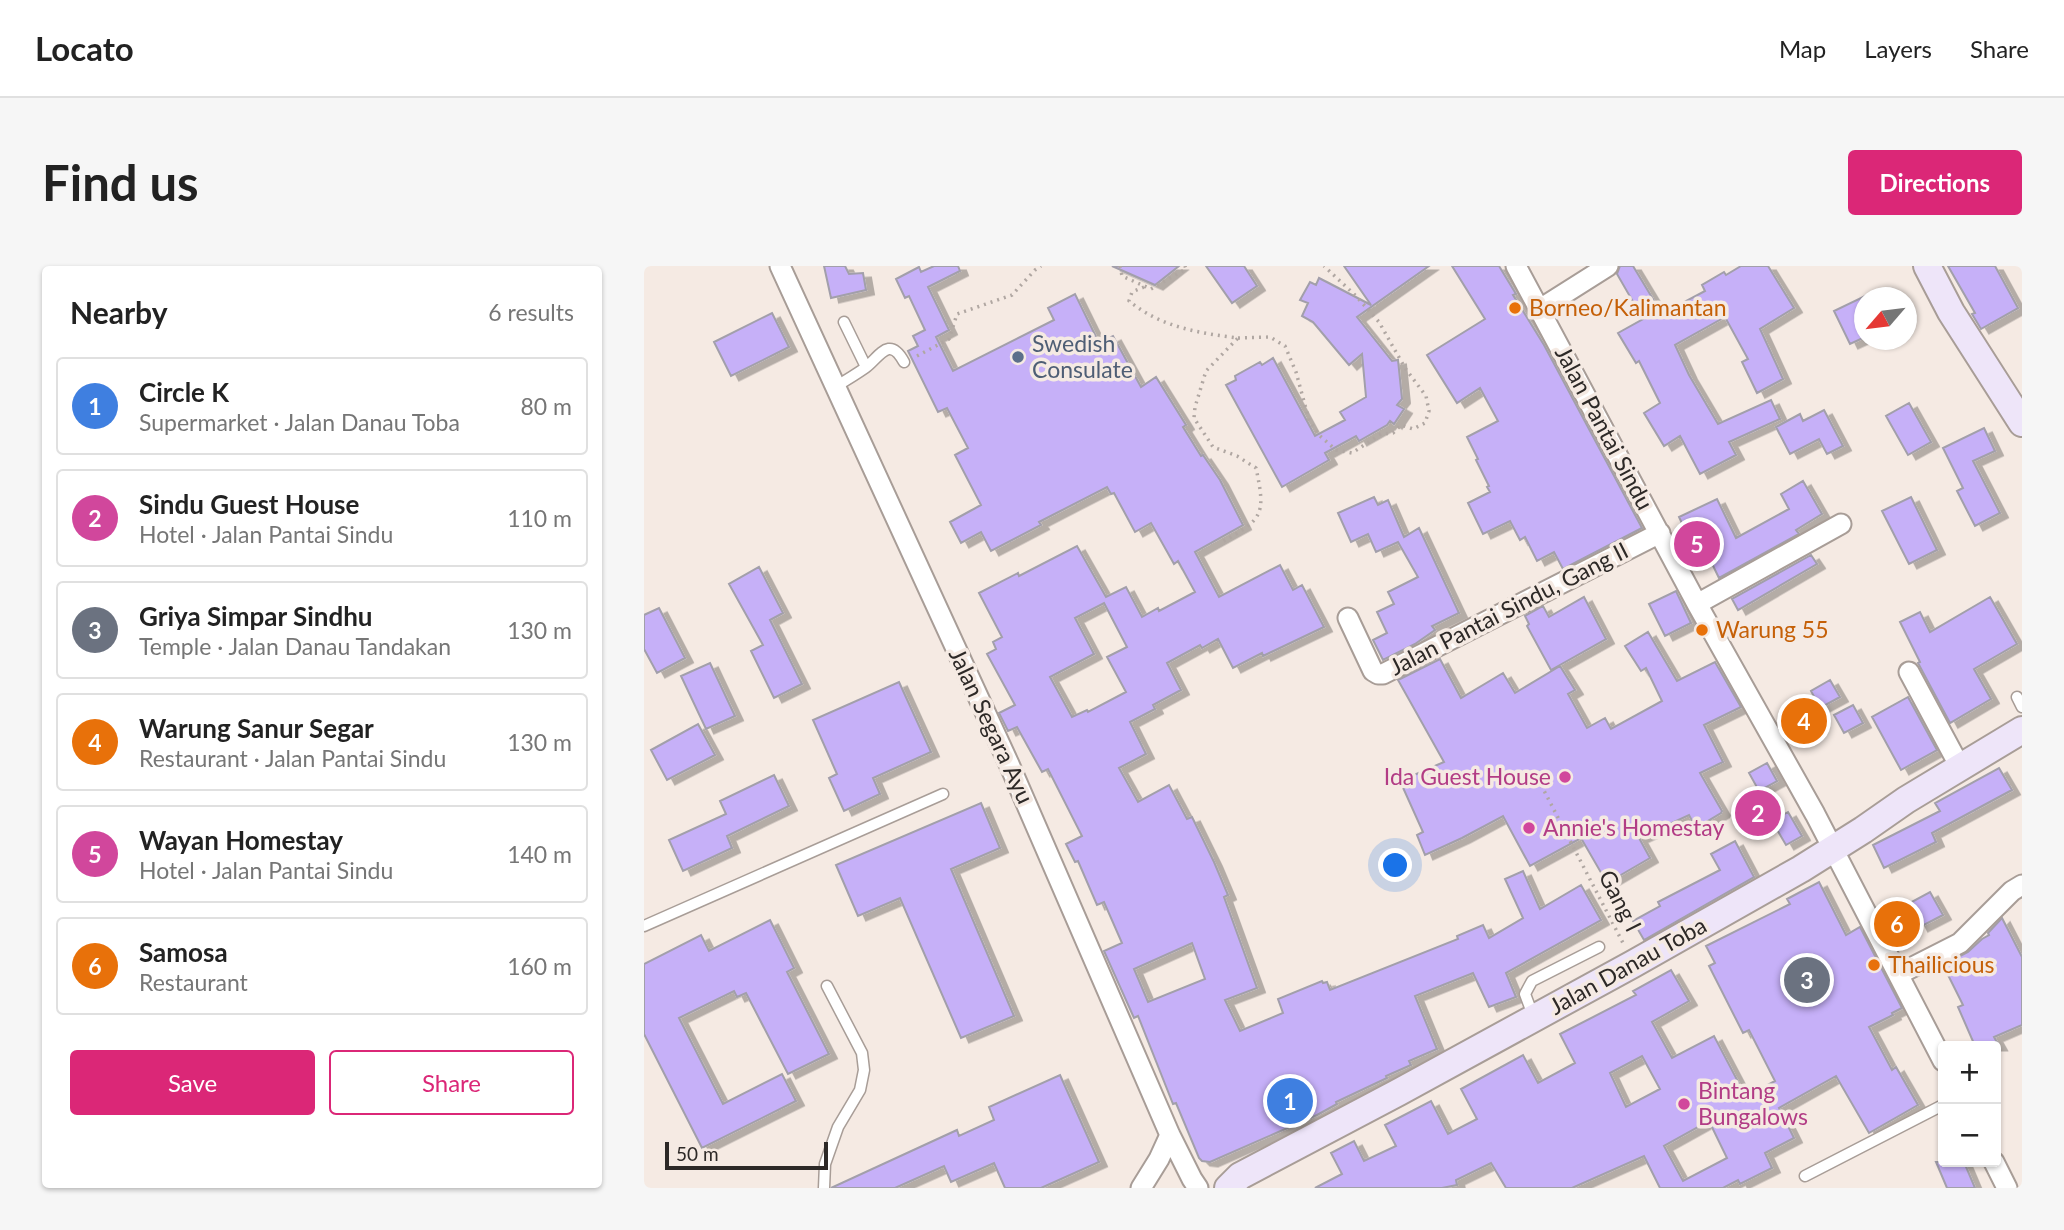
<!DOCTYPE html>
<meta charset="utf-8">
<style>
:root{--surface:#fff;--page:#f6f6f6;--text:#222;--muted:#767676;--line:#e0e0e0;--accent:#db2777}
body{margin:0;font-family:Lato,sans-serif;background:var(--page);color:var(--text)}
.controls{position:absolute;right:21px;bottom:21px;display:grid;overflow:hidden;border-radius:7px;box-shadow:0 2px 5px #0004}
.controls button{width:63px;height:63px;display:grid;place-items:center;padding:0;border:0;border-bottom:2px solid var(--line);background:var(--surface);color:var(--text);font:35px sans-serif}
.compass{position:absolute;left:1210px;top:21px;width:63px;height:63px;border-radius:50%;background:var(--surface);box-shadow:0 2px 5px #0004;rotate:242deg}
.scale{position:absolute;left:21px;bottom:18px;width:163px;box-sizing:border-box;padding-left:7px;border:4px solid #2d2927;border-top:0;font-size:19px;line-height:24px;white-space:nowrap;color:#2d2927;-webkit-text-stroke:5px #f5eae3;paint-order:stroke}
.you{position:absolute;left:752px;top:600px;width:24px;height:24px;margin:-18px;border:5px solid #fff;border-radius:50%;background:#1a73e8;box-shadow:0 0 0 10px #1a73e833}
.badge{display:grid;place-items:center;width:46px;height:46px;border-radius:50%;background:var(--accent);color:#fff;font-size:23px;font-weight:700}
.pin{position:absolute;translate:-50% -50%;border:4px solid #fff;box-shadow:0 2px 7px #0006}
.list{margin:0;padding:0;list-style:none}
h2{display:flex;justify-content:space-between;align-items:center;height:91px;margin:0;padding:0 28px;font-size:30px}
h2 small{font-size:23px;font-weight:400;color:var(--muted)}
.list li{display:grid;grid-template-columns:46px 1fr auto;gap:21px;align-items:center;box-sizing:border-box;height:98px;margin:0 14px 14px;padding:0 14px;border:2px solid var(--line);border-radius:7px}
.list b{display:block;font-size:26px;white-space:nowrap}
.list p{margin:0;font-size:23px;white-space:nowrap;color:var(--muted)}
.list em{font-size:23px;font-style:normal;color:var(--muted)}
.actions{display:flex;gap:14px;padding:21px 28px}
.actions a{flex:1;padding:16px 0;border:2px solid var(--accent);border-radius:7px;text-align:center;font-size:24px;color:var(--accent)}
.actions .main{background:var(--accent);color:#fff}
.map{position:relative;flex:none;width:1378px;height:922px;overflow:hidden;border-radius:7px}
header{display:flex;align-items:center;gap:42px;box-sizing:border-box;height:98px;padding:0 35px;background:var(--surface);border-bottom:2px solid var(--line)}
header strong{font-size:33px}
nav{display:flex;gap:38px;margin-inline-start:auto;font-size:24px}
.intro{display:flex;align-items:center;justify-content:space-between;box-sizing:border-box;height:168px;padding:0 42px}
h1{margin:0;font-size:49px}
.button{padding:18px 32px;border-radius:7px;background:var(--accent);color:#fff;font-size:24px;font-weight:700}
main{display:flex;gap:42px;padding:0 42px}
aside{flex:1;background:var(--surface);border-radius:7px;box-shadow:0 2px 5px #0004}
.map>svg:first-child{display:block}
.building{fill:#c6b0f8;stroke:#a29faa;stroke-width:2;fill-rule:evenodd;filter:url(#shadow)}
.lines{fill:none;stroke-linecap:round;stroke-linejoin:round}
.lane-casing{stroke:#a89d97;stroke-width:13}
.street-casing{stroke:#a89d97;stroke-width:23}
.secondary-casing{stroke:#a89d97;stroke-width:30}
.path{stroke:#b0a7a2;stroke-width:3.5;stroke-dasharray:2 5;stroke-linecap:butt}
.lane{stroke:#fff;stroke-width:10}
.street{stroke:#fff;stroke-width:19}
.secondary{stroke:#eee5f9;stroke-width:26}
.food-dot{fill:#e8710a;stroke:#f5eae3;stroke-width:2.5}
.service-dot{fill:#5c6f8a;stroke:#f5eae3;stroke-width:2.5}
.hotel-dot{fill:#d1479c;stroke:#f5eae3;stroke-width:2.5}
.labels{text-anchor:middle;stroke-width:7;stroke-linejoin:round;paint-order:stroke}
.food-label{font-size:23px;fill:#c56008;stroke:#f5eae3;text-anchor:start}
.service-label{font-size:23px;fill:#4e5e75;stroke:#f5eae3;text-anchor:start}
.street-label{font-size:23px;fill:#2d2927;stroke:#f5eae3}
.hotel-label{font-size:23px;fill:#b23c85;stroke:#f5eae3;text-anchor:start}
</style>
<header>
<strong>Locato</strong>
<nav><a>Map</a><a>Layers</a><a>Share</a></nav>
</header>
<div class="intro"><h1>Find us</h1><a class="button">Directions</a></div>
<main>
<aside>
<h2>Nearby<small>6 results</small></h2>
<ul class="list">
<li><span class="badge" style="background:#3f7fe0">1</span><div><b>Circle K</b><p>Supermarket · Jalan Danau Toba</p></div><em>80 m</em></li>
<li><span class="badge" style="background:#d1479c">2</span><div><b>Sindu Guest House</b><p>Hotel · Jalan Pantai Sindu</p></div><em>110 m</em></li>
<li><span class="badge" style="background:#6b7280">3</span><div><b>Griya Simpar Sindhu</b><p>Temple · Jalan Danau Tandakan</p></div><em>130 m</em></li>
<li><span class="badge" style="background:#e8710a">4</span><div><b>Warung Sanur Segar</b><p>Restaurant · Jalan Pantai Sindu</p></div><em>130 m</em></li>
<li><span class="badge" style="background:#d1479c">5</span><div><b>Wayan Homestay</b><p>Hotel · Jalan Pantai Sindu</p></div><em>140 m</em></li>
<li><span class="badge" style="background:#e8710a">6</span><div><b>Samosa</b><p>Restaurant</p></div><em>160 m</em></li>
</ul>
<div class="actions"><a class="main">Save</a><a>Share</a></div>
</aside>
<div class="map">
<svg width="1378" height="922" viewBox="0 0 1378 922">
<defs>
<filter id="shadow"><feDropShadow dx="8" dy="4.5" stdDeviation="0" flood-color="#0004"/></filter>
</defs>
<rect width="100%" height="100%" fill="#f5eae3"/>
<!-- building -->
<path class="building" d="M180,0H201L205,8L219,7L222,24L187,32Z
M290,0H314L316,5L284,21L305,64L292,71L309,105L410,54L404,42L431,28L455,77L469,70L497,121L512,111L542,159L539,161L557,190L559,189L576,214L599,259L551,286L575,331L636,299L649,324L658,319L680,361L619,390L618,387L589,402L574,373L558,382L556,379L523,397L537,424L509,439L511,443L486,456L502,488L475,502L494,536L525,519L543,553L548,551L570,596L584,629L580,631L613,722L581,734L596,765L639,747L634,733L678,715L679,717L683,716L686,724L814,673L813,670L839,659L845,672L879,652L861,613L879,605L896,643L937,619L957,654L862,707L872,731L845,741L829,707L771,730L793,783L765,795L767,799L742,810L743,812L692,836L693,838L673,849L566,896L558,895L555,892L532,837L529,838L494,750L490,752L460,685L478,677L460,636L453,639L434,595L431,596L422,578L438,570L404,503L398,506L373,461L364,465L355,447L371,439L343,388L352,383L349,376L358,371L335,327L374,307L375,310L433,280L462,331L482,321L498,351L514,342L515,345L551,326L534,295L530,298L507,257L491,266L470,227L467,228L463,221L395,256L397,259L347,285L337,266L317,277L306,256L337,239L311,189L324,182L303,142L294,146L264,85L274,80L269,70L281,64L265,30L261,32L252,13L275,1L277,6ZM460,337L483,381L463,391L482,426L444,446L443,444L428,451L406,411L450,388L431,352ZM548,677L561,713L504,736L490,703Z
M468,0H535L511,19Z
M562,0H600L613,20L588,37Z
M700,0H785L713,51L748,95L754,94L758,133L753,139L760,143L750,158L746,155L743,159L715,175L712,170L681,187L685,194L638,221L582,119L592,114L591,110L616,96L618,99L629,92L671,170L701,154L696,146L722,131L718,88L705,99L669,56L658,50L664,37L656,34L666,16L672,19L675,12L727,39Z
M808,0H855L872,28L869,29L900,79L998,262L919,303L910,286L893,295L881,271L876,274L866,255L839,268L824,237L846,226L843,221L845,220L832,194L834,193L823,171L854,155L836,122L813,137L783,89L841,53Z
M976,0H989L1018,48L1061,25L1058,19L1080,6L1082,9L1097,0H1124L1150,42L1116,63L1139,113L1113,127L1098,96L1104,93L1081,51L1031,79L1045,109L1074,158L1127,134L1136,153L1085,176L1092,189L1056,208L1036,170L1020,180L1000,147L1016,137L995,95L992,97L974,67L999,53L973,8Z
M1304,0H1351L1374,42L1337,63L1328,48L1331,47Z
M1221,30V71L1206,78L1190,45Z
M128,47L145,81L87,110L70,76Z
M1265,137L1287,176L1264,189L1242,150Z
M1180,144L1199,180L1183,188L1175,173L1146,188L1132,161L1156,148L1159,155Z
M1340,162L1351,185L1329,195L1356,247L1331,260L1313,225L1319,222L1299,182Z
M1159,215L1178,248L1152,264L1155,268L1075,312L1059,279L1050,283L1035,251L1073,233L1092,272L1145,243L1137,228Z
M730,231L734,239L744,234L760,271L775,262L815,347L788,360L791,364L771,378L739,394L729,374L743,367L733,346L750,338L744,326L774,311L754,276L732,286L724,268L707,276L694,247Z
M1267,231L1293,284L1265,298L1238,245Z
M1167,289L1173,298L1094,344L1088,333Z
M115,301L139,347L126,354L158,418L130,432L107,385L119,379L85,318Z
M1032,325L1047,357L1021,370L1005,338Z
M940,331L962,373L907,404L883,360L885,358L881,350L899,340L905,351Z
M1346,331L1373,378L1330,403L1347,433L1306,457L1274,397L1276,396L1256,356L1276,346L1286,366Z
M15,342L41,392L13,407L0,383V349Z
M1004,366L1033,415L1071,396L1097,441L1060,459L1079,496L1056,507L1078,545L1077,547L1052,562L1045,549L995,572L1006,592L963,617L937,572L886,600L859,550L818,572L781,589L773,569L779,566L756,515L800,496L754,414L796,393L817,432L859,407L871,427L916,400L931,424L924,428L943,462L961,452L967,463L1018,435L1002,402L997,405L981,380Z
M66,397L91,450L62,463L37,410Z
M1186,414L1196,431L1176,442L1167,425Z
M255,416L287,486L229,512L236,528L200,545L185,512L193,508L169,454Z
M1264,431L1293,484L1257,504L1228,451Z
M1209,439L1219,457L1200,467L1190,449Z
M54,458L71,489L23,514L7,484Z
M1123,497L1133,515L1115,525L1105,507Z
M1355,502L1368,524L1288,567L1292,576L1240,602L1229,579L1296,545L1291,537Z
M130,509L145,540L83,570L88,582L39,605L25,574L82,548L76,535Z
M337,537L356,582L307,603L370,750L317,772L256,632L214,650L192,599Z
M1144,546L1158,570L1142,579L1128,555Z
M1091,575L1110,611L1000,674L989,655L1016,640L1014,636L1076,604L1067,588Z
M1175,616L1202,669L1216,661L1258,742L1248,747L1249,749L1225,761L1248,804L1252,801L1274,839L1225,867L1192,810L1135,842L1150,872L1121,887L1128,902L1096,918L1094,914L1079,922H1016L1000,890L928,922H862L847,897L812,914L813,919L798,922H671L698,908L687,887L710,875L720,895L752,880L741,859L787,835L804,868L833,853L817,823L879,789L894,817L931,797L916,768L992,729L989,725L1027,704L1045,735L1008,756L1028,792L1070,770L1102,831L1131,815L1105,764L1099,767L1065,700L1071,697L1062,680L1146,638L1143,633ZM998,790L1016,823L982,841L966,807ZM1065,855L1083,892L1039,915L1020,880Z
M1286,626L1299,649L1276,661L1264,638Z
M1358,652L1378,691V759L1350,771L1355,780H1331L1314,741L1319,739L1299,699L1324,686L1338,673L1345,669L1344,667Z
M126,654L150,702L143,706L185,788L144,808L102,727L93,731L90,725L35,752L79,838L138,808L152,835L58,882L0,768V698L57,669L65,685Z
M416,809L455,896L397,922H361L350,897L307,916L300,900L251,922H187L313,864L315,870L350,854L345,841Z
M1292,896H1320L1331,922H1303Z"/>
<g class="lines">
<!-- lane casing -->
<g class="lane-casing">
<path id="lane" d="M200,56L222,101
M191,121C201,115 211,109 221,102C235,92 245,68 260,96
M1373,431L1378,441
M0,660L299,528
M890,752L881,728L888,715L955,681
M1161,910L1299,839
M180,922L181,898L194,861L216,824L220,804L218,787L183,720"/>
</g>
<!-- street casing -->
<g class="street-casing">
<path id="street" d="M136,0L365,498L526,869L548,913L554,922
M872,0L1053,338L1171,548L1299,795
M896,43L964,0
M1053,338L1197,258
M704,352L729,405L734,408H739L1016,267
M1265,406L1316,501
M1255,708L1316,677L1368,625L1378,619
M1350,896L1363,922
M497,922L515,893L526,869"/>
</g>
<!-- secondary casing -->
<g class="secondary-casing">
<path id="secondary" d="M1283,0L1307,46L1378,157
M584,922L596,910L755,826L989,698L1157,603L1219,564L1262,534L1378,464"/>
</g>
<!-- path -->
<path class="path" d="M476,0L478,10L507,23L542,3L541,0
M500,21L488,26L485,35C517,61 554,67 594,72L562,105L551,141L550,152L569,181L593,190L612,202C622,249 619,253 578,276
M594,72L626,71L641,80L652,106L665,154L675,169L692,184L708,187L737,168L749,167L757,159L769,163L781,157L785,145L782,130L761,102L735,56L712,30L680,0
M273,90L305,73L313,48L368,29L391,4L397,0
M894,513L979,677"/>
<!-- lane -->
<use href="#lane" class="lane"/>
<!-- street -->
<use href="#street" class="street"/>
<!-- secondary -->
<use href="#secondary" class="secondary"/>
</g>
<!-- markers -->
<g class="food-dot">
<circle cx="871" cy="42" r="7"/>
<circle cx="1058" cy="364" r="7"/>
<circle cx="1230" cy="699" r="7"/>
</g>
<circle class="service-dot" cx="374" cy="91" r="7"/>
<g class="hotel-dot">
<circle cx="921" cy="511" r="7"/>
<circle cx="885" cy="562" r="7"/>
<circle cx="1040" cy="838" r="7"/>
</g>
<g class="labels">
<!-- food labels -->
<g class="food-label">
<text x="885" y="50">Borneo/Kalimantan</text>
<text x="1072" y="372">Warung 55</text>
<text x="1244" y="707">Thailicious</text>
</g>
<!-- service labels -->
<g class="service-label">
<text x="388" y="86">Swedish<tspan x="388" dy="26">Consulate</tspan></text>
</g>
<!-- street labels -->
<g class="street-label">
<text transform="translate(960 162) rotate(62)" y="8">Jalan Pantai Sindu</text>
<text transform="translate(865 343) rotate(-27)" y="8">Jalan Pantai Sindu, Gang II</text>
<text transform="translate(347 460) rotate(65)" y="8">Jalan Segara Ayu</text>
<text transform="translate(976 635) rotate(63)" y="8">Gang I</text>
<text transform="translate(984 700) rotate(-29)" y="8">Jalan Danau Toba</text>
</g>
<!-- hotel labels -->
<g class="hotel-label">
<text x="907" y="519" text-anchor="end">Ida Guest House</text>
<text x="899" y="570">Annie's Homestay</text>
<text x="1054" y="833">Bintang<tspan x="1054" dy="26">Bungalows</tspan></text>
</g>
</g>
</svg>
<div class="controls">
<button>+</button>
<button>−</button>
</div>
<svg class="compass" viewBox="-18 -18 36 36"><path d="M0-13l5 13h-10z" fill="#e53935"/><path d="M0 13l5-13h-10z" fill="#767676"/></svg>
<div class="scale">50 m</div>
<div class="you"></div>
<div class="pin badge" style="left:646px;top:835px;background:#3f7fe0">1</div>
<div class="pin badge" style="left:1114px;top:547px;background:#d1479c">2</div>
<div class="pin badge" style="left:1163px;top:714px;background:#6b7280">3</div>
<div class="pin badge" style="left:1160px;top:455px;background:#e8710a">4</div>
<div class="pin badge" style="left:1053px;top:278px;background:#d1479c">5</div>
<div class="pin badge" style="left:1253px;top:658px;background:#e8710a">6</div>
</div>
</main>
